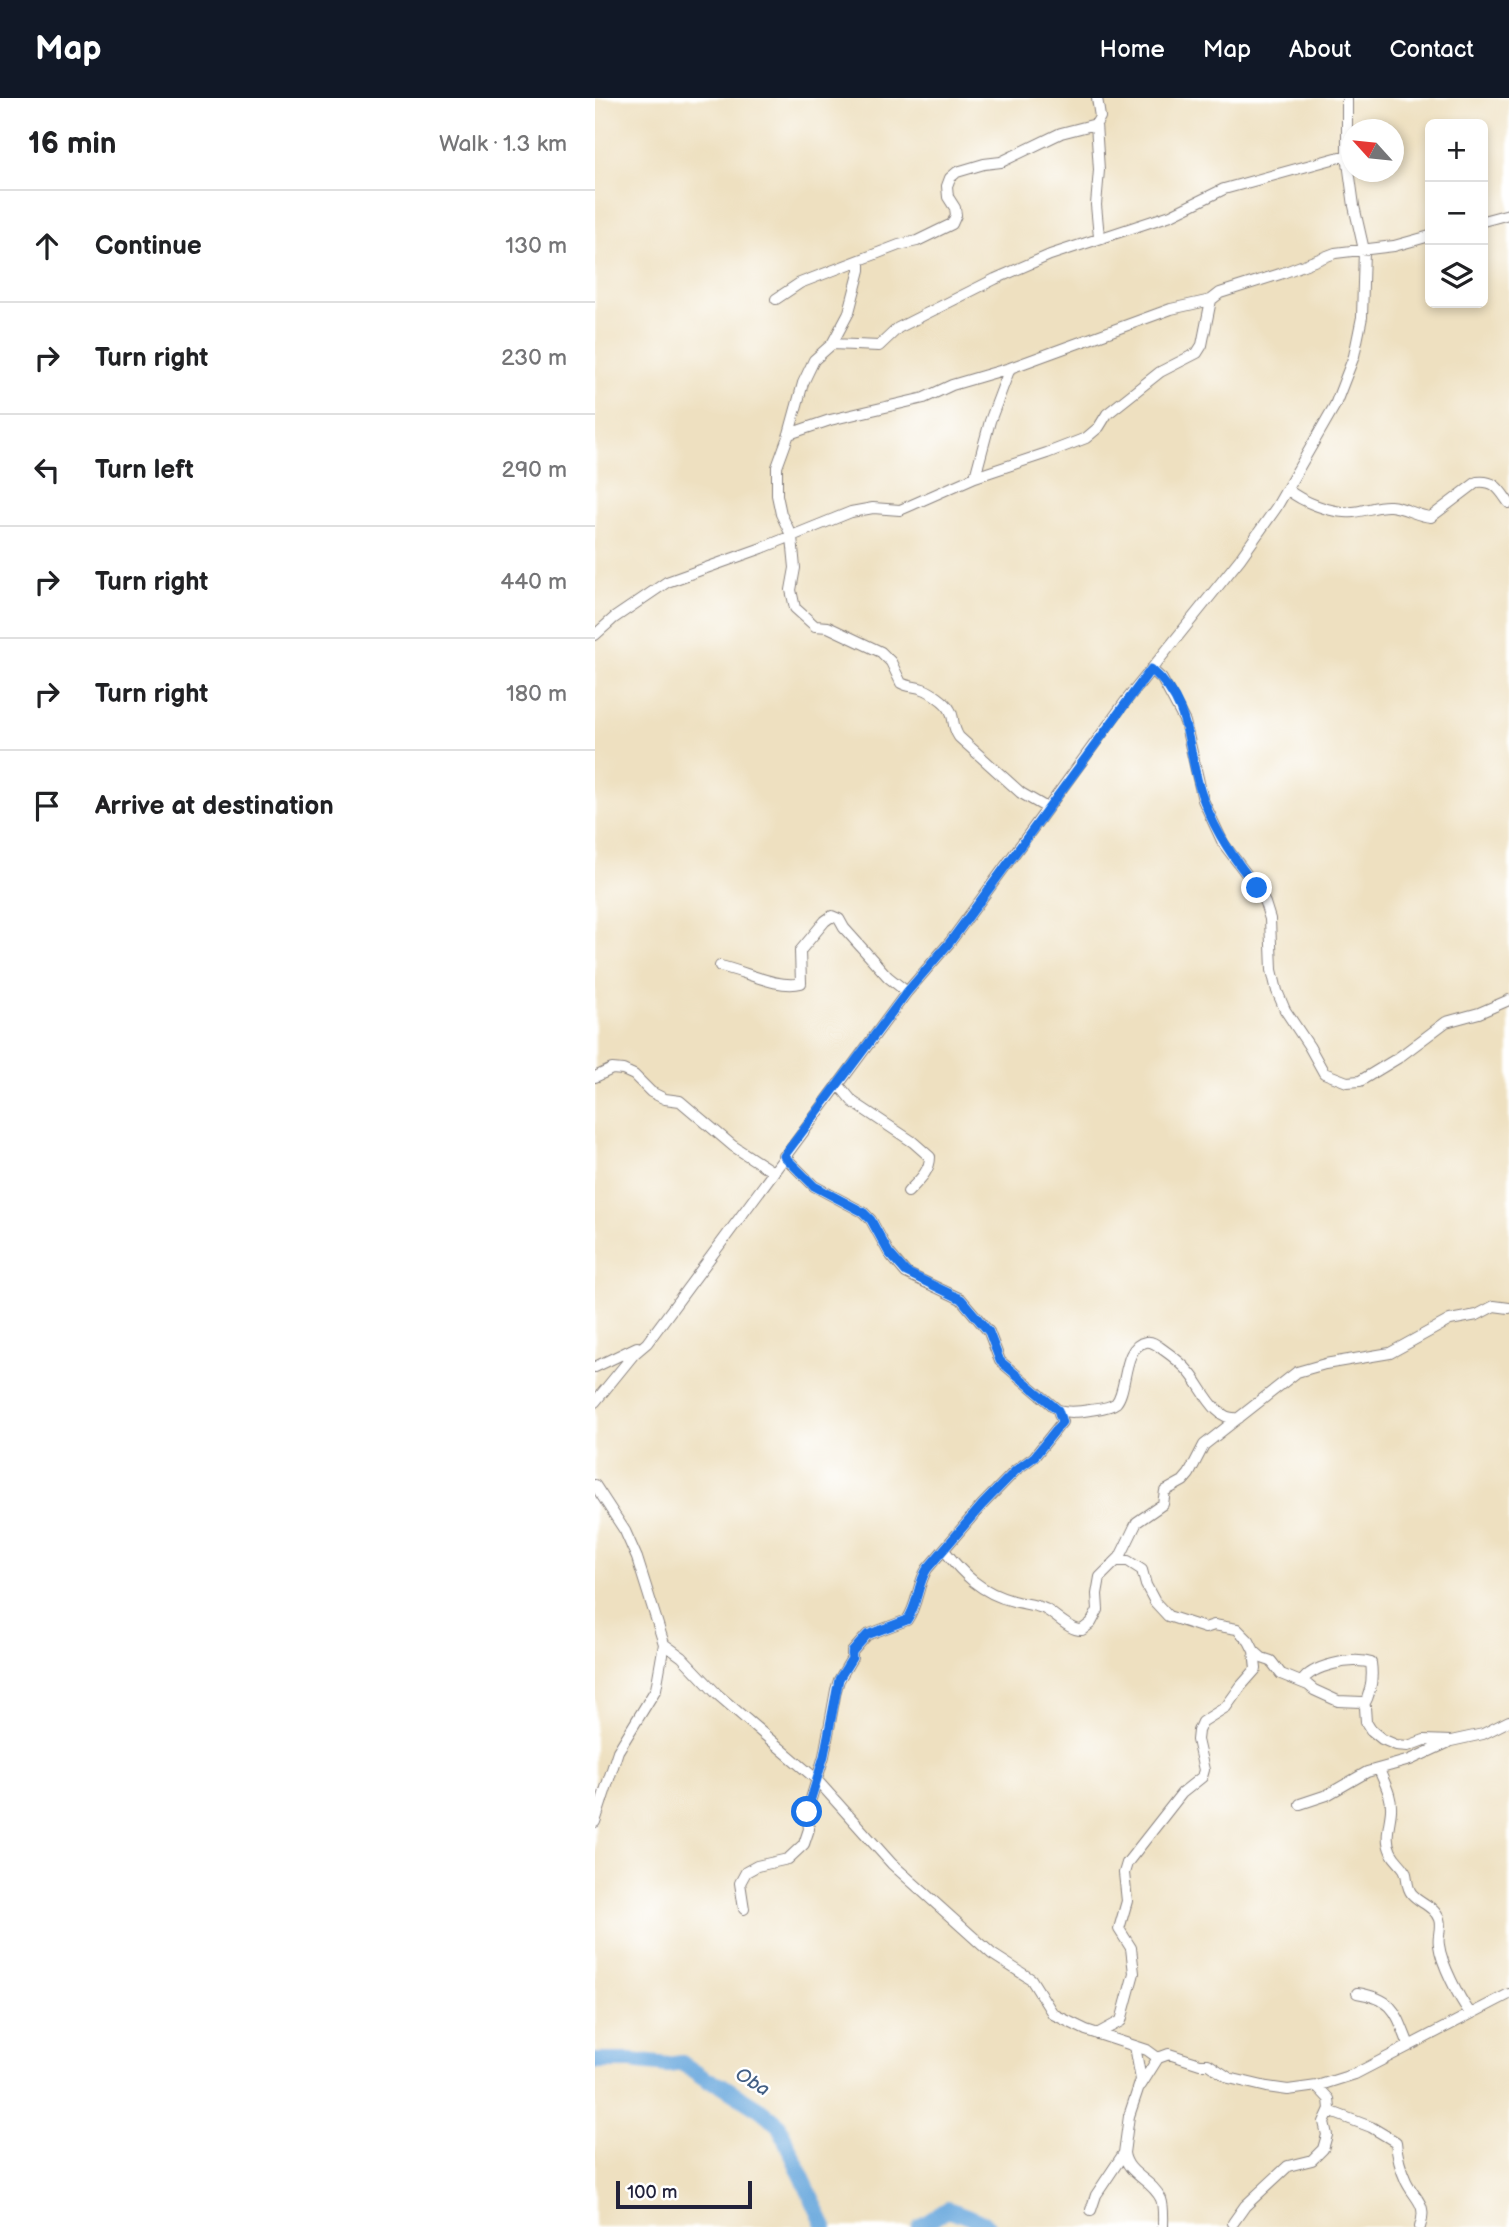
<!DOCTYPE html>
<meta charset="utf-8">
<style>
:root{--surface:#fff;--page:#f2f2f2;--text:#202124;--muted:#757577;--line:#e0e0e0;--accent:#111827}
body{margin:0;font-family:"Balsamiq Sans",sans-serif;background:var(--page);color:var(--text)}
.controls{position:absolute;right:21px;top:21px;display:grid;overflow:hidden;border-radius:10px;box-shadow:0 4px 10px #0003}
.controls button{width:63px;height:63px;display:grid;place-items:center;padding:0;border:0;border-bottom:2px solid var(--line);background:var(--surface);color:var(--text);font:35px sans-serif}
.compass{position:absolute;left:746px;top:21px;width:63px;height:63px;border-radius:50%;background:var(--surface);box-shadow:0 4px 10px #0003;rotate:297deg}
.scale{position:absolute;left:21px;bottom:18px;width:136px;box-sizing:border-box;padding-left:7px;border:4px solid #22223b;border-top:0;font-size:19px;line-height:24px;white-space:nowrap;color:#22223b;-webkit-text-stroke:5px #fff;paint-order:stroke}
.stop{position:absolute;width:21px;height:21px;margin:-16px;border:5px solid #1a73e8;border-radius:50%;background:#fff}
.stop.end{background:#1a73e8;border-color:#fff;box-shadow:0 2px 7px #0008}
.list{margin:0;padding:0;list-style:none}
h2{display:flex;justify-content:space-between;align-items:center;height:91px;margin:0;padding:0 28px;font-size:30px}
h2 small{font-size:23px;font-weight:400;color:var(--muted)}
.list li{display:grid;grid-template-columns:46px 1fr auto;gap:21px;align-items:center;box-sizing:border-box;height:112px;padding:0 28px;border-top:2px solid var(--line)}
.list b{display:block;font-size:26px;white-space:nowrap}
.list em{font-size:23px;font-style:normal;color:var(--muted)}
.icon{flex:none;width:38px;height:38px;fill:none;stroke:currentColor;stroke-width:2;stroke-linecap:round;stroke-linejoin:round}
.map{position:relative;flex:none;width:914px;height:2129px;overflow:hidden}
header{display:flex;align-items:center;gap:42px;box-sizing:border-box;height:98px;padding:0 35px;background:var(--accent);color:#fff}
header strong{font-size:33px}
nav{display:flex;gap:38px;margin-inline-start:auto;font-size:24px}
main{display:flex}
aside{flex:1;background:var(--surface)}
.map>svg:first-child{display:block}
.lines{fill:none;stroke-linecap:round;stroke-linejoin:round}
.river{stroke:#6ba9dd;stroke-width:16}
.minor-casing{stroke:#88817e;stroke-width:12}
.minor{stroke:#fff;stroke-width:10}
.route{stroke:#1a73e8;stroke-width:9}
.labels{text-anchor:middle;stroke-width:5;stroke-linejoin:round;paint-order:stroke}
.water-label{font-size:19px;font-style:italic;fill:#435f84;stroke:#fff}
</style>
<header>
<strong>Map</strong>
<nav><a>Home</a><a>Map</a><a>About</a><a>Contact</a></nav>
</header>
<main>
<aside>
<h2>16 min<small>Walk · 1.3 km</small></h2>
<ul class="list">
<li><svg class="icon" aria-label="ahead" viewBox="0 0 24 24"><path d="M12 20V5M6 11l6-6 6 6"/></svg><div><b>Continue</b></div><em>130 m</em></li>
<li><svg class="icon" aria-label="right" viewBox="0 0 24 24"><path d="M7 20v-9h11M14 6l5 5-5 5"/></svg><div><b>Turn right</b></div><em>230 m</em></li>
<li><svg class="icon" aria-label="left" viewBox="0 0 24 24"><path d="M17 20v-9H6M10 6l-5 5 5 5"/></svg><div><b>Turn left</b></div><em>290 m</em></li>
<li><svg class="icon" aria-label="right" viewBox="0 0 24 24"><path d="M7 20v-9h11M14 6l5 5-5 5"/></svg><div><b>Turn right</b></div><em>440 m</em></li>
<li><svg class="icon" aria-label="right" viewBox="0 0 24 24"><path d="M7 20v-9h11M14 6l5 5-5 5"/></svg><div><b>Turn right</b></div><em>180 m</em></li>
<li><svg class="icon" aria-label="arrive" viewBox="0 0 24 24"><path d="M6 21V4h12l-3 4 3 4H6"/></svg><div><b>Arrive at destination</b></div></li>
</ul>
</aside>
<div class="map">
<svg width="914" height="2129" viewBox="0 0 914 2129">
<rect width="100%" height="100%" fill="#fff"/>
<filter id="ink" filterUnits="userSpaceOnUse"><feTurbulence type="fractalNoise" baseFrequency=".0143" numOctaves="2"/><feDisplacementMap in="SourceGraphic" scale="14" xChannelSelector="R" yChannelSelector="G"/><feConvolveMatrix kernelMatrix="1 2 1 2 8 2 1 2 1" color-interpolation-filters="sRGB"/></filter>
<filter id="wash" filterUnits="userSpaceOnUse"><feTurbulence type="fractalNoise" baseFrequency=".00686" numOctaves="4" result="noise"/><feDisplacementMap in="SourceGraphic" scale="28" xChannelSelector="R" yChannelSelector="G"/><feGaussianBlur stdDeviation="1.57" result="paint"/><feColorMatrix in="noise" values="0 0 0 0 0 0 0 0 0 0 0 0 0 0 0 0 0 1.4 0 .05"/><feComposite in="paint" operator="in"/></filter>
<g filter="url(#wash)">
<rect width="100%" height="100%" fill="#eee0c0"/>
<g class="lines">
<!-- river -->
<path class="river" d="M0,1963H36L73,1967L87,1965L112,1982L125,1986L166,2012L183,2026L230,2129
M325,2129L353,2111L387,2124L393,2129"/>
</g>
</g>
<g filter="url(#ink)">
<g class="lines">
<!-- minor casing -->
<g class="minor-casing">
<path id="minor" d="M501,26L504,72L501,107L504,139
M888,123L914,116
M265,163V172L254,214L237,246L219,262L208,285L194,336L182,369V397L186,416L197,439L200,470L196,492L200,510L220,528L233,529L286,554L296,564L306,585C313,589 320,588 328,591C336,594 351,604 355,612C360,620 356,627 364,639L426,695L452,710
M181,201L205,185L304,147L322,143L357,126L361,117L360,110L353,99L352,88L355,80L362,74L389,66L406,64L466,35L501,26L505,19L502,0
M237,246L284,248L303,230L400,181L455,157L576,117L629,91L752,57
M194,336L235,322L329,300L357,287L415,270L576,211L616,202
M380,379L395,323L415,270
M692,391C707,404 738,416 758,414C770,413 783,407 795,408C810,409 821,418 836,419L882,384C900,382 904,391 914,405
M0,537L19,520L72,484L167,450L256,414L278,410L305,412L312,409L380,379L452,355L491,340L504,329L512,316L565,274L602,255L607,247L616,202L625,195L685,176L740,155L799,148L835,138
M556,571L567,581L590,624L608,702L628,745L662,790L670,805L675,821L677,872L682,893L690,912L714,948L729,975L752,984L765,983L803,960L851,924L884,915L914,902
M125,868C149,873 183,891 206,885L205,853L230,823L237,818L244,821L249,830L293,879L312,894
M0,979L17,971L28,972L39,977L56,994L70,1001L85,1003L138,1048L178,1074
M243,986L258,1004L318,1044L335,1059C335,1074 322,1084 313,1094
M189,1058L219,1088L268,1114L276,1122L294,1155L311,1175L366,1201L394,1234L405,1263L463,1312C474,1315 483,1314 495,1312C502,1311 515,1310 521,1305C533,1292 527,1248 551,1244C557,1243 562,1247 566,1250C576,1257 587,1265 595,1275C608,1290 620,1324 644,1320
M0,1269L42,1249
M0,1304L39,1256L52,1245L312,894L355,844L530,604L645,461L681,410L740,307L759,258L767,219L769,152L759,108L752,57V0
M0,1387L30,1433L42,1460L69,1546L61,1591L23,1653L0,1724
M349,1452C368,1476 386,1495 418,1503C429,1506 439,1506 450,1511C461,1517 475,1533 487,1532L496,1525L503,1512L502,1496L505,1479L525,1459L542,1424L568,1406L570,1393L588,1383L594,1376L609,1347L702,1274L730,1266L795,1255L855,1222L882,1217L899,1208L914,1210
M521,1463H533L547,1472L551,1487L560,1504L573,1518L610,1530L619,1527L642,1531L654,1543L659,1553L667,1560L676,1563L686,1576L713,1587L719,1592L743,1603L767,1604L770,1609L771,1624L776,1632L787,1641L801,1647L813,1648L829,1642L856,1643L888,1636L914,1623
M69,1546L87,1559L122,1596L221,1681L297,1766L397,1856L436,1881L458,1916L491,1932L552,1952L563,1960L574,1956L605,1966H613L634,1980L672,1989L693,1992L722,1988L760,1976L914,1896
M707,1584C716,1567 759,1559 776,1565C778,1579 776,1594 769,1607
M784,1671C789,1685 797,1697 796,1712C795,1727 789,1739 796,1754C800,1762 805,1765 809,1771C814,1779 810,1788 817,1796C825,1805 839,1808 844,1821C847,1830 842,1838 844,1847C846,1865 864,1900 875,1915
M705,1706L732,1697L772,1674L815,1662L852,1645
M149,1811L145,1785L151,1774L162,1768L193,1761L209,1746L214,1731L212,1714L229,1658L241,1592L244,1582L257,1560V1554L272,1537L312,1522C323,1507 322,1487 332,1471L387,1407L421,1372L439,1359L467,1324L463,1312
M762,1895C800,1901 801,1915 814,1947
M502,1936L526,1923L539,1875L536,1850L524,1831L532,1803L529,1775L532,1765L587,1695L607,1679L609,1672L602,1642L603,1633L607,1624L631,1609L646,1588L661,1571L659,1553
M546,1987L563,1960
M734,2013L776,2029L801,2044C802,2058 805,2070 811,2083C820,2102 833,2105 825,2129
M529,2055C532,2077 557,2081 566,2101C569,2109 568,2121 568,2129
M496,2112L501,2097L529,2055L534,2018L546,1982L540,1948
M638,2125L650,2108L693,2068L717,2062L728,2051L732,2037L729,2024L735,2011L734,2001L722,1988"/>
</g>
<!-- minor -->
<use href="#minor" class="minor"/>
</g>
</g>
<g class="lines" filter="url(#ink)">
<!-- route -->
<path class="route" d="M212,1714L229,1658L244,1581L257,1560V1554L272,1537L312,1522C323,1507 322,1487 332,1471L387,1407L421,1372L439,1359L467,1324L463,1312L405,1263L394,1234L366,1201L311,1174L294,1155L276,1122L268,1114L219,1088L189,1058L312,894L355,844L556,571C601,610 590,656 609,703C622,737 640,762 662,790"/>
</g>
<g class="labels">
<!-- water labels -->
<g class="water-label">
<text transform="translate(158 1983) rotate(32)" y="7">Oba</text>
</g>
</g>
</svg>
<div class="controls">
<button>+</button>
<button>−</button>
<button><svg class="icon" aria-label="layers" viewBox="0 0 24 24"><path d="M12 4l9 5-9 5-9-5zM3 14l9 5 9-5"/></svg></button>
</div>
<svg class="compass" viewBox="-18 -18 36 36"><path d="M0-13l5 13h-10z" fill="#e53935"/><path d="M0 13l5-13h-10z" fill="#757577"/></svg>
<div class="scale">100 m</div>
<div class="stop" style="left:212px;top:1714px"></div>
<div class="stop end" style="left:662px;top:790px"></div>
</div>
</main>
